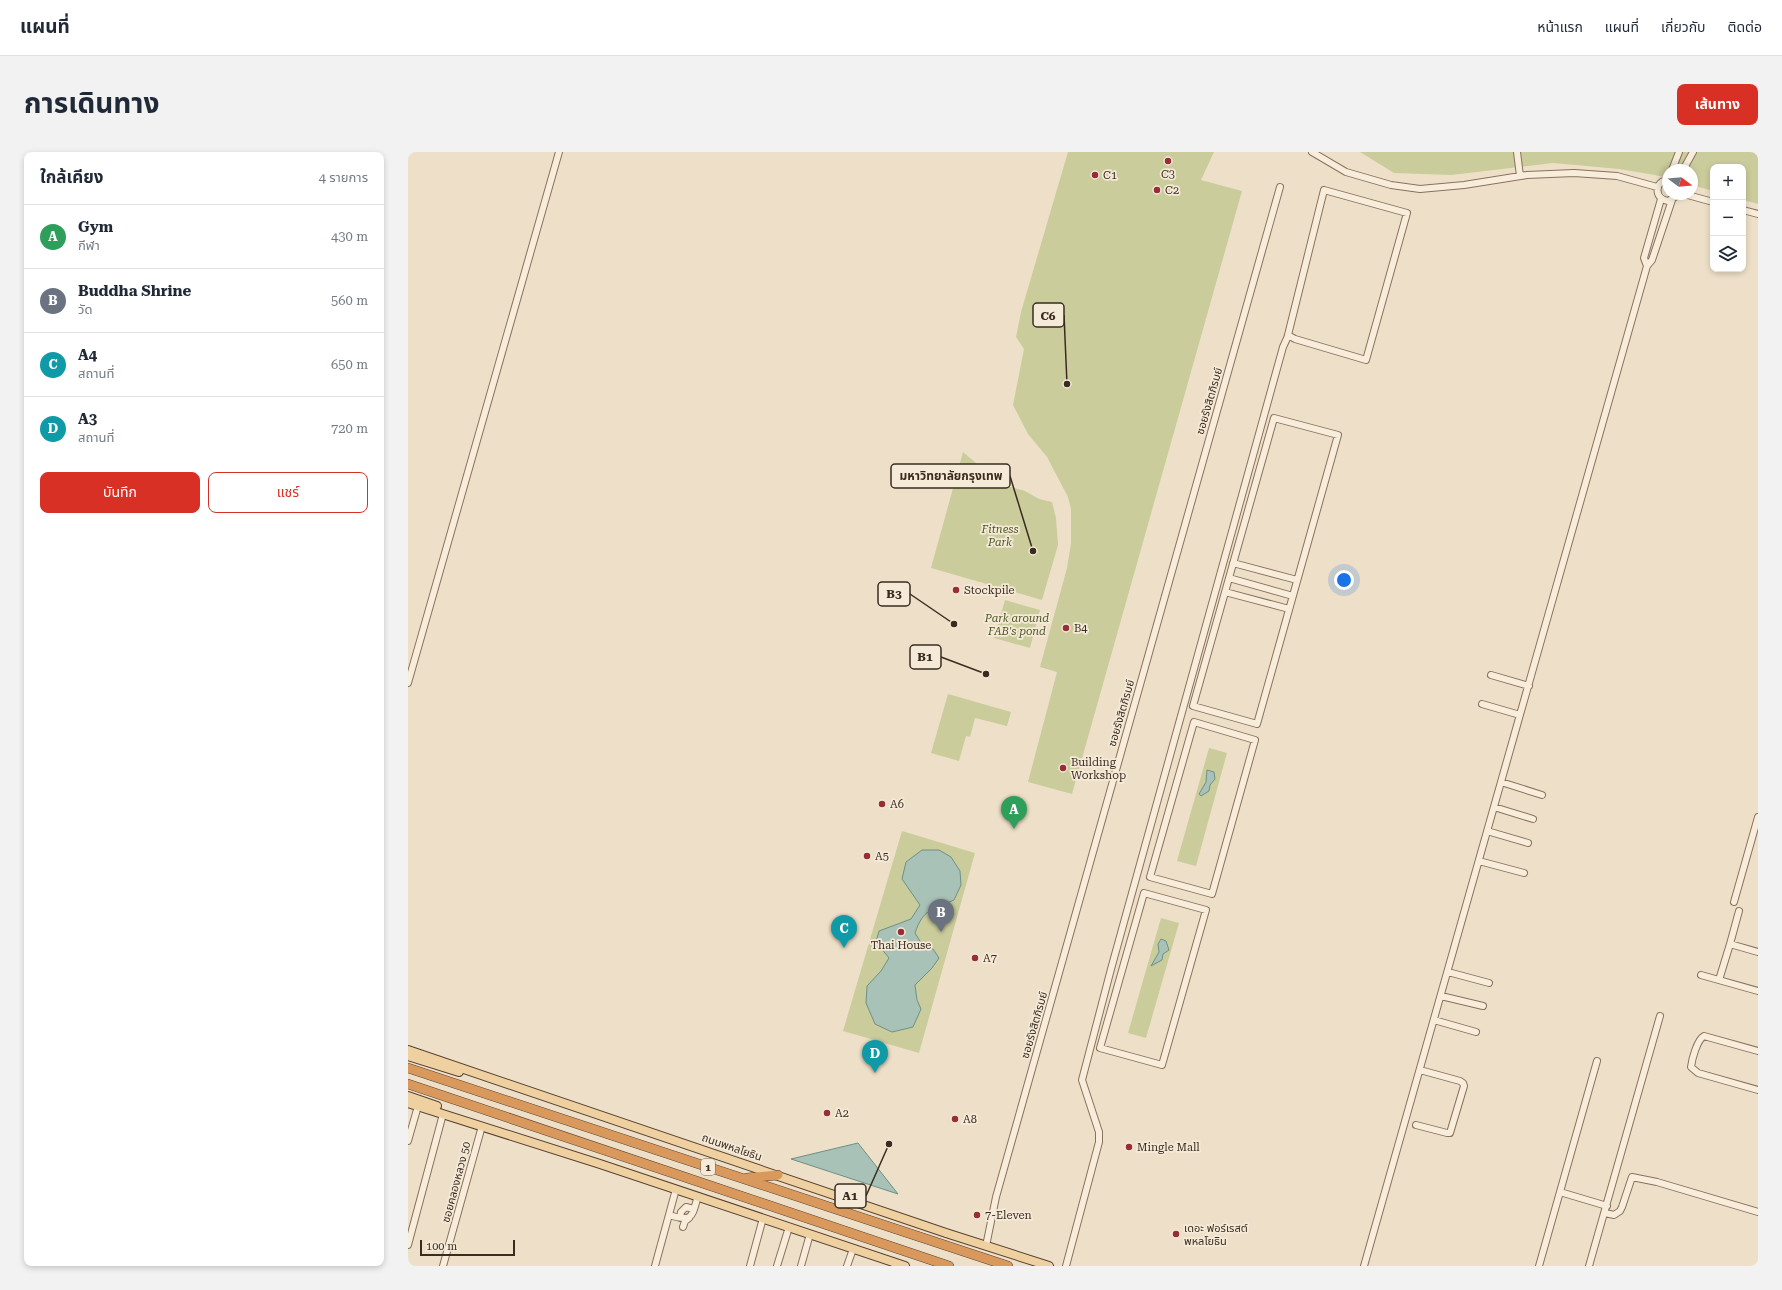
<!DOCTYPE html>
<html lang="th">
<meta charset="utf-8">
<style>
:root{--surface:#fff;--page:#f2f2f3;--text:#1f2937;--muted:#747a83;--line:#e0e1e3;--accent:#d93025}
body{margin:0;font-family:"Roboto Serif","Noto Sans Thai",serif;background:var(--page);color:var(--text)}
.controls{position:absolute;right:12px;top:12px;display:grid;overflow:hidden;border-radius:8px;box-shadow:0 2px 6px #0003}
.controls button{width:36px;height:36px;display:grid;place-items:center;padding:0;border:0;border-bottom:1px solid var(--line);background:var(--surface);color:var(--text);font:20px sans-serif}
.compass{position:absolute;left:1254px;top:12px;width:36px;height:36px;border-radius:50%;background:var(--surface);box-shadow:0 2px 6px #0003;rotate:106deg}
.scale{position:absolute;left:12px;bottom:10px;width:95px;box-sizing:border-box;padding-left:4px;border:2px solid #3a2b20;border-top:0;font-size:11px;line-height:14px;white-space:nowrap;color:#3a2b20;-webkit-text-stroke:3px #f5ead7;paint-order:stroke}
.you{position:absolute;left:936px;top:428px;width:14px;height:14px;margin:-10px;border:3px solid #fff;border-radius:50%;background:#1a73e8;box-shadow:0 0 0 6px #1a73e833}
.badge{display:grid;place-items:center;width:26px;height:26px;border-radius:50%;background:var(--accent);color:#fff;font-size:13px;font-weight:700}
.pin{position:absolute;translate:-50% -33px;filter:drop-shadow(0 1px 2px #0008)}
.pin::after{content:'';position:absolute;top:21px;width:14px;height:12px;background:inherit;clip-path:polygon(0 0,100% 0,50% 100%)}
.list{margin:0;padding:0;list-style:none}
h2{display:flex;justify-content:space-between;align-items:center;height:52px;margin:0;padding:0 16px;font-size:17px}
h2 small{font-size:13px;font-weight:400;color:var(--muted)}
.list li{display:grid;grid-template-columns:26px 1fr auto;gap:12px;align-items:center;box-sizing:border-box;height:64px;padding:0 16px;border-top:1px solid var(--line)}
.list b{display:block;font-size:15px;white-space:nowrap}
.list p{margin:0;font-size:13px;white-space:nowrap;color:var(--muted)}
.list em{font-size:13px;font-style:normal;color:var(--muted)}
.actions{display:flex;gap:8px;padding:12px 16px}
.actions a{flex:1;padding:9px 0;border:1px solid var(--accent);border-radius:8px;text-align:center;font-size:14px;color:var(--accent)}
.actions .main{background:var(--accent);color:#fff}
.icon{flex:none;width:22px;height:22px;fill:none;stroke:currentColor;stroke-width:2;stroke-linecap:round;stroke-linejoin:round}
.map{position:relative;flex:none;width:1350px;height:1114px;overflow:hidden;border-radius:8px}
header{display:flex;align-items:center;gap:24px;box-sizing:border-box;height:56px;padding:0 20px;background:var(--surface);border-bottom:1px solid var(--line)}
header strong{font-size:19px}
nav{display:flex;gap:22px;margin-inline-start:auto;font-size:14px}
.intro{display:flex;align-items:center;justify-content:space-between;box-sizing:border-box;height:96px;padding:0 24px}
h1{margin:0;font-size:28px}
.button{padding:10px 18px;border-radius:8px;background:var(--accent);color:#fff;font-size:14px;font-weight:700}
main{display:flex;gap:24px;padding:0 24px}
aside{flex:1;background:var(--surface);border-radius:8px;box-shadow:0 2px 6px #0003}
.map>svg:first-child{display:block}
.green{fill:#cacc9b}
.water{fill:#a9c2b8;stroke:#6f9086}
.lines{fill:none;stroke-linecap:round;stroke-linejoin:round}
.minor-casing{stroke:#89715d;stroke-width:8}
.major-casing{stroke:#574031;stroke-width:10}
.highway-casing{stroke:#574031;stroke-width:10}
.minor{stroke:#f8eddb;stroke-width:6}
.major{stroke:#efd1a1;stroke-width:8}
.highway{stroke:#da995c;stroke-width:9}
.poi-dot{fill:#972e37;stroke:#f5ead7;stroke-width:1.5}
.labels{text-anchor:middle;stroke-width:3.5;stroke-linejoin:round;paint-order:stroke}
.shield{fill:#f5ead7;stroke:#726457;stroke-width:1}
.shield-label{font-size:10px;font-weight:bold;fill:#3a2b20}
.poi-label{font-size:11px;fill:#3a2b20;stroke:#f5ead7;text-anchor:start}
.street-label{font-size:11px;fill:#3a2b20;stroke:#f5ead7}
.park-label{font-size:11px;font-style:italic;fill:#4d5627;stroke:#f5ead7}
.leader{fill:none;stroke:#3a2b20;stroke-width:1.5}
.callout-dot{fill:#3a2b20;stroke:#f5ead7;stroke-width:1.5}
.callout{fill:#f5ead7;stroke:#3a2b20;stroke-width:1.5}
.callout-label{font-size:12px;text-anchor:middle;font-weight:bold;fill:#3a2b20}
</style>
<header>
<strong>แผนที่</strong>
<nav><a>หน้าแรก</a><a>แผนที่</a><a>เกี่ยวกับ</a><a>ติดต่อ</a></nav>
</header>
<div class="intro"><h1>การเดินทาง</h1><a class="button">เส้นทาง</a></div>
<main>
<aside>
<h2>ใกล้เคียง<small>4 รายการ</small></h2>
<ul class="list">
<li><span class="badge" style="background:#2e9e5b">A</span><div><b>Gym</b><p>กีฬา</p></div><em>430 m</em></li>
<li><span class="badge" style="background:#6b7280">B</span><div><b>Buddha Shrine</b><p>วัด</p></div><em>560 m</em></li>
<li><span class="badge" style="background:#0f9aa8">C</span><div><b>A4</b><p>สถานที่</p></div><em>650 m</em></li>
<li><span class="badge" style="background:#0f9aa8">D</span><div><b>A3</b><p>สถานที่</p></div><em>720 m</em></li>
</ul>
<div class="actions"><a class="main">บันทึก</a><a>แชร์</a></div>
</aside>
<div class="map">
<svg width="1350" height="1114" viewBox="0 0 1350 1114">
<rect width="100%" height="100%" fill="#eee0c8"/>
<!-- green -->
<path class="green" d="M660,0H806L793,28L834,39L664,642L620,630L649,520L632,515L659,416L663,391V357L660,345L639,305L620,282L605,253L616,197L608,185L613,160Z
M952,0H1350V52L1335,48V15H1305V39L1284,33V18H1260V26L1247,23L1211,17L1145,11L1043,23L986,21Z
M555,300L593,332L617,339L631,347L644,350L648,366L650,393L634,448L523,416Z
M597,448L632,458L622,496L586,486Z
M540,542L603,560L599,574L567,566L562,585L558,584L551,609L523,601Z
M801,596L819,601L788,714L769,709Z
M494,679L567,701L511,901L435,879Z
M753,766L771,771L738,886L720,881Z"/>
<!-- water -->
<path class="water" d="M799,618L806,620L807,627L802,633L801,639L793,644L791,642L798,630Z
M514,698H531L543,705L552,719L553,733L546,748C524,758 515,757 507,781L515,794L525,797L531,806L524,816L507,833L509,848L513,857L505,875L484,880L467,872L458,851L459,834L473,819L481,806L468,790L471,779L503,767L512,753L494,727L498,710Z
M753,787L758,789L761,798L755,802L754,808L743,814L751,800L750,792Z
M450,991L490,1042L383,1007Z"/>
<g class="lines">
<!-- minor casing -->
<g class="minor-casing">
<path id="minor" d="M904,0L938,20L983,33L1012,37L1056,33L1119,23L1166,21L1209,24L1249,35
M1109,0L1112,24
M1264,18L1271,0
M1275,18L1285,0
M1260,28C1246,29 1246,47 1260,49L1267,45L1269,42
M1276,42L1305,50
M1335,58L1350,62
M1239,114L1236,106L1253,47
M866,266L930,283L849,572L785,554Z
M825,411L889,428
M821,426L885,444
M817,440L881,457
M1083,523L1121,534
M0,531L151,0
M1074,552L1112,563
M786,570L847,588L804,742L742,725Z
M1093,630L1134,643
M1086,655L1125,667
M1079,679L1120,691
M1071,709L1116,721
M736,741L798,758L754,913L692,896Z
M1326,750L1350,665
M1322,792L1331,759
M1040,820L1081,831
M1293,823L1350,839
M1311,828L1322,792L1350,800
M1033,844L1075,854
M1026,868L1068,880
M1350,899L1296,884C1289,888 1284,907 1283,915L1290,921L1350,938
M1008,973L1039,981H1042L1056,934L1055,931L1052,929L1012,918
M0,989L10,954
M1152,1040L1199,1054
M1197,1061L1206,1063L1212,1059L1214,1055L1224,1025L1249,1030L1350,1060
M264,1064C286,1070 284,1063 290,1044
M272,1066L273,1060L278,1055L286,1057
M275,1075L277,1069L281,1066
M0,1093L35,962
M578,1094L588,1045L872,35
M35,1114L74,974
M247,1114L268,1037
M342,1114L355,1066
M369,1114L381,1075
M393,1114L402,1082
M439,1114L445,1097
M658,1114L691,990V980L674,928L703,817L875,195L880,184V183L916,38L999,61L958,208L887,187L880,183
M956,1114L1239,114L1244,108L1264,48
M1131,1114L1189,909
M1181,1114L1252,864"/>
</g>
<!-- major casing -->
<g class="major-casing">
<path id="major" d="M0,898L538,1081L641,1114
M0,904L51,920
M0,944L29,954
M0,951L192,1012L497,1114"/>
</g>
<!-- highway casing -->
<g class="highway-casing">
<path id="highway" d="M0,916L600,1114
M0,932L541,1114
M339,1026L370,1023"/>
</g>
<!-- minor -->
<use href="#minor" class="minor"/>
<!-- major -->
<use href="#major" class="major"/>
<!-- highway -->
<use href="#highway" class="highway"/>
</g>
<!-- markers -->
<g class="poi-dot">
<circle cx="760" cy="9" r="4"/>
<circle cx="687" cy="23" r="4"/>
<circle cx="749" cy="38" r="4"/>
<circle cx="548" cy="438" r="4"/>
<circle cx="658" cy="476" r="4"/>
<circle cx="655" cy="616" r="4"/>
<circle cx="474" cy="652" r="4"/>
<circle cx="459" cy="704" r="4"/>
<circle cx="493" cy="780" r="4"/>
<circle cx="567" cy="806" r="4"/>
<circle cx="419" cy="961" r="4"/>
<circle cx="547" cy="967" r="4"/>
<circle cx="721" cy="995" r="4"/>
<circle cx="569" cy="1063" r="4"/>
<circle cx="768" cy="1082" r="4"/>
</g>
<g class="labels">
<!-- shield labels -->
<rect class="shield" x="293" y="1007" width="14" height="16" rx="3"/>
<g class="shield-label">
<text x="300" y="1019">1</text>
</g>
<!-- poi labels -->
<g class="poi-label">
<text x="760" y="26" text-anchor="middle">C3</text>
<text x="695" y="27">C1</text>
<text x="757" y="42">C2</text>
<text x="556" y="442">Stockpile</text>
<text x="666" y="480">B4</text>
<text x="663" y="614">Building<tspan x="663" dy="13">Workshop</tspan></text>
<text x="482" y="656">A6</text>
<text x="467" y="708">A5</text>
<text x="493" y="797" text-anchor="middle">Thai House</text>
<text x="575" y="810">A7</text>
<text x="427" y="965">A2</text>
<text x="555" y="971">A8</text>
<text x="729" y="999">Mingle Mall</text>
<text x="577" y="1067">7-Eleven</text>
<text x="776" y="1080">เดอะ ฟอร์เรสต์<tspan x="776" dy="13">พหลโยธิน</tspan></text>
</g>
<!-- street labels -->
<g class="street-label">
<text transform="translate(801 249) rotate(-74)" y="4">ซอยรังสิตภิรมย์</text>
<text transform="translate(713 561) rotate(-74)" y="4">ซอยรังสิตภิรมย์</text>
<text transform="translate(626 873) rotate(-74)" y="4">ซอยรังสิตภิรมย์</text>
<text transform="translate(324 995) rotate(19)" y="4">ถนนพหลโยธิน</text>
<text transform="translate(48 1030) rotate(-75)" y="4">ซอยคลองหลวง 50</text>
</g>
<!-- park labels -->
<g class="park-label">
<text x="592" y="381">Fitness<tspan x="592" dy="13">Park</tspan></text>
<text x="609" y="470">Park around<tspan x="609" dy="13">FAB's pond</tspan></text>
</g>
</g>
<!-- callouts -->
<path class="leader" d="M659 232L656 163M625 399L602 324M546 472L502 442M578 522L533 505M481 992L458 1044"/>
<g class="callout-dot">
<circle cx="659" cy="232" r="4"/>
<circle cx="625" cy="399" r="4"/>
<circle cx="546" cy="472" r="4"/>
<circle cx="578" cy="522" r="4"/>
<circle cx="481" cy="992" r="4"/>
</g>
<g class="callout">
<rect x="625" y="151" width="31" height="24" rx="4"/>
<rect x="483" y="312" width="119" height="24" rx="4"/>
<rect x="470" y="430" width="32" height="24" rx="4"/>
<rect x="502" y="493" width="31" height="24" rx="4"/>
<rect x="427" y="1032" width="31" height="24" rx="4"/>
</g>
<g class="callout-label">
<text x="640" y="168">C6</text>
<text x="543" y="328">มหาวิทยาลัยกรุงเทพ</text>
<text x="486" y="446">B3</text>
<text x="517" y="509">B1</text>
<text x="442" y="1048">A1</text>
</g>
</svg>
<div class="controls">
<button>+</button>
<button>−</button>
<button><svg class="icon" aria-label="layers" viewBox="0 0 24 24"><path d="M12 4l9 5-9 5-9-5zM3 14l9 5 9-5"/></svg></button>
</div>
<svg class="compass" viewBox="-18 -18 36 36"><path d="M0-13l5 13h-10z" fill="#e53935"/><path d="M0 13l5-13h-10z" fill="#747a83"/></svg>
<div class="scale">100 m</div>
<div class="you"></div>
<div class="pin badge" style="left:606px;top:677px;background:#2e9e5b">A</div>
<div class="pin badge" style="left:533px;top:780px;background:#6b7280">B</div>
<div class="pin badge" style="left:436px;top:796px;background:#0f9aa8">C</div>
<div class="pin badge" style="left:467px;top:921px;background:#0f9aa8">D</div>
</div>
</main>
